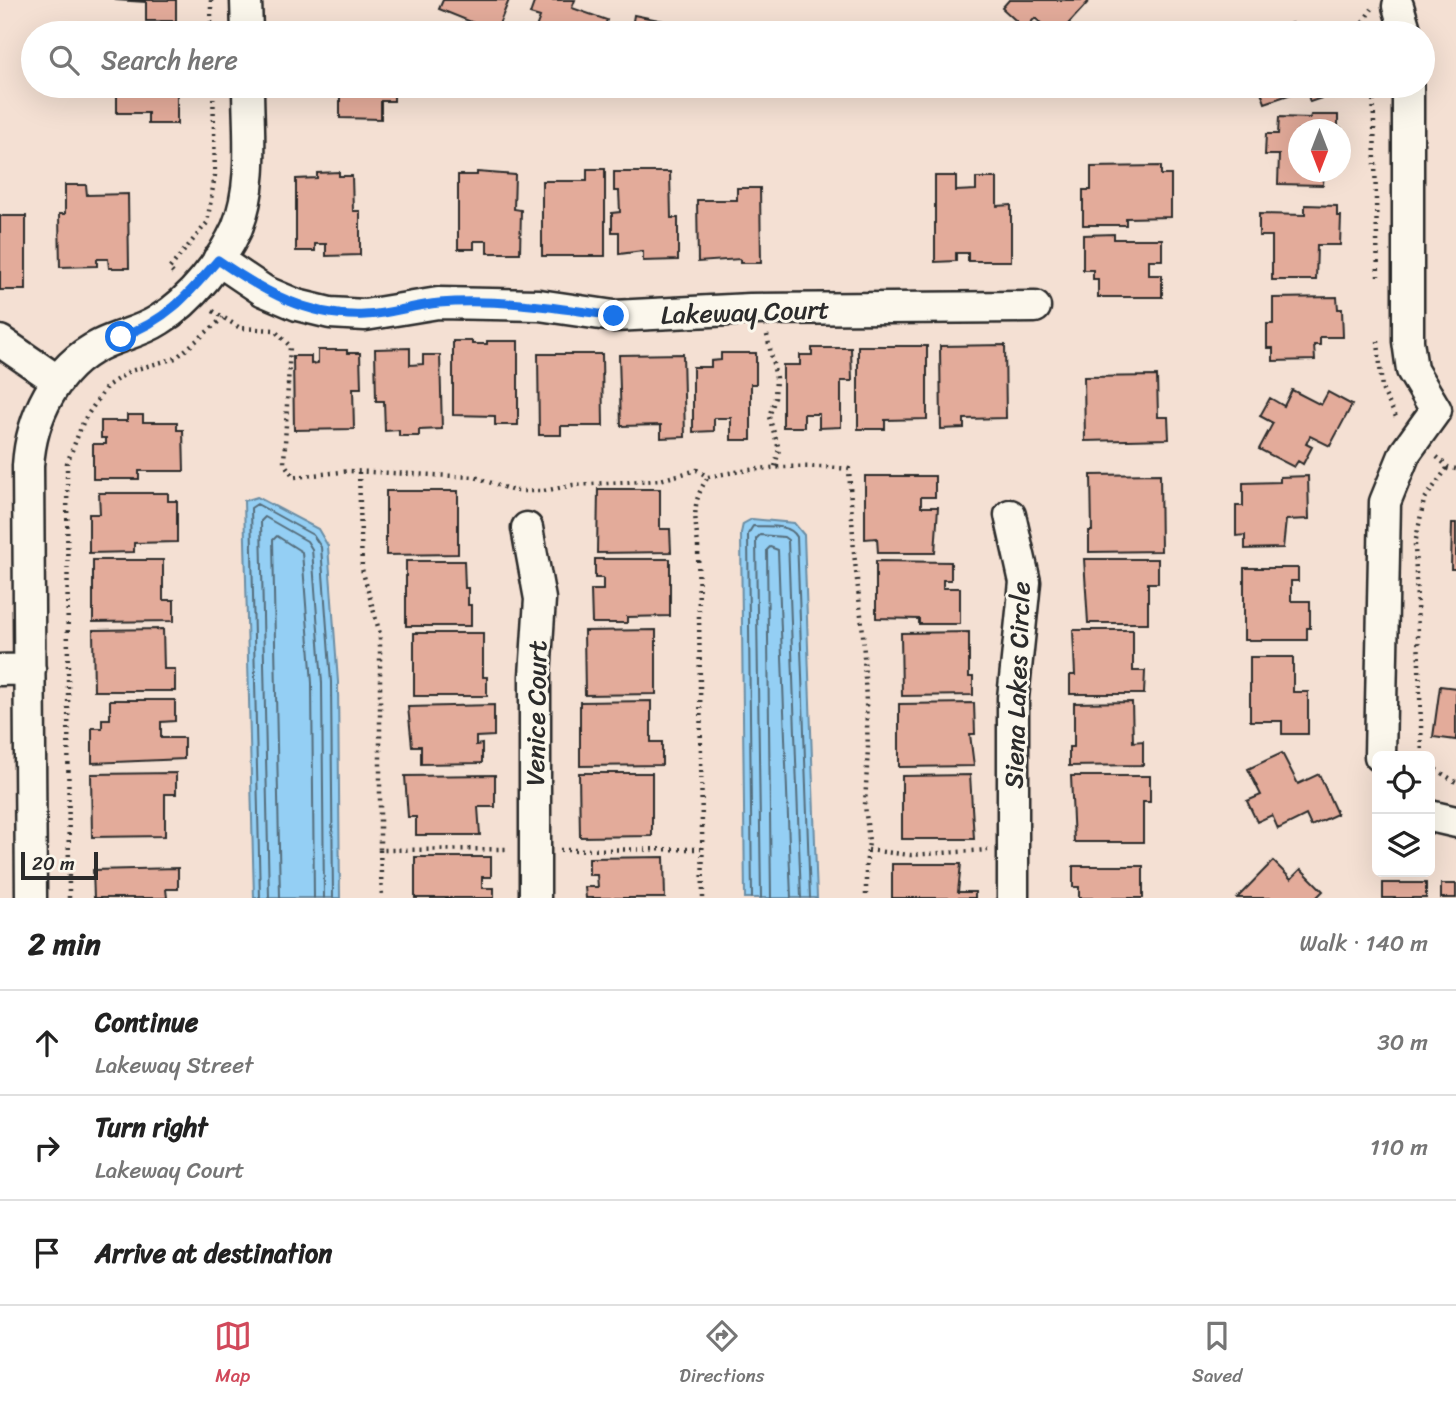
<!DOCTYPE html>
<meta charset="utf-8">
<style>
:root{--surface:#fff;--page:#f2f2f2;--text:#222;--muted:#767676;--line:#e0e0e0;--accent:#d1495b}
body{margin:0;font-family:Sriracha,sans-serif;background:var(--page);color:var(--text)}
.controls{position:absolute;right:21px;bottom:21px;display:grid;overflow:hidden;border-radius:10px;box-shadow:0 7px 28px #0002}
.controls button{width:63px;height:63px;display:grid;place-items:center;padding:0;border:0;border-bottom:2px solid var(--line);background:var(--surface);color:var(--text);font:35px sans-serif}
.compass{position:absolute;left:1288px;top:119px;width:63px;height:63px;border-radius:50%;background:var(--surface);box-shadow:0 7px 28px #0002;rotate:180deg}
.scale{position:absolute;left:21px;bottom:18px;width:77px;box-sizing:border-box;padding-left:7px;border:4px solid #2b2b2b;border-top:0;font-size:19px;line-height:24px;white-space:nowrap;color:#2b2b2b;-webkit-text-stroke:5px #fbf7ec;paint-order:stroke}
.stop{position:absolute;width:21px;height:21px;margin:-16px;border:5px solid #1a73e8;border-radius:50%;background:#fff}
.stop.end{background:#1a73e8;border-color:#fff;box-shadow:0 2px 7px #0008}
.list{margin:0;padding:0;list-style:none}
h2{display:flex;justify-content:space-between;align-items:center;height:91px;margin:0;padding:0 28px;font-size:30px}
h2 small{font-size:23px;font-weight:400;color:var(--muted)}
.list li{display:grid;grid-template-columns:46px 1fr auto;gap:21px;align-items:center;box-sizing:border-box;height:105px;padding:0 28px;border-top:2px solid var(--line)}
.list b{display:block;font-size:26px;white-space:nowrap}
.list p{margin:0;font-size:23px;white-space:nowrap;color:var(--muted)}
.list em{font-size:23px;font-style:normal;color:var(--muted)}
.icon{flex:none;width:38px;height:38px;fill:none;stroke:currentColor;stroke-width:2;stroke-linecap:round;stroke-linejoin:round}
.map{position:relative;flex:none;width:1456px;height:898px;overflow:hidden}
.search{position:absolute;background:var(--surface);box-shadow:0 7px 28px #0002;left:21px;right:21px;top:21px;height:77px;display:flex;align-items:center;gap:18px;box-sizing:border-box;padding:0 24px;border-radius:38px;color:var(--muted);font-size:26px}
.sheet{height:406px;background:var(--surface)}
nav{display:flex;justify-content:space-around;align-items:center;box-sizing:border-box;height:98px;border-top:2px solid var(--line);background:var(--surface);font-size:19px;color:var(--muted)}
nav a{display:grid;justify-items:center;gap:4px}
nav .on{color:var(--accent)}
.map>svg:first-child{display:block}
.water{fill:#94cff4;stroke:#6a8da4;stroke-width:2}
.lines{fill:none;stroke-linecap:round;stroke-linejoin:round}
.shore{stroke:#556d7b;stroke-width:2}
.building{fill:#e3ab9a;stroke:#2b2b2b;stroke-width:2}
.minor-casing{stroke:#2b2b2b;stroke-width:35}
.path{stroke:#2b2b2b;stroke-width:4.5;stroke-dasharray:2 5;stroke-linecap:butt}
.minor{stroke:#fbf7ec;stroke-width:30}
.route{stroke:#1a73e8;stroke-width:9}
.labels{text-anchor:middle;stroke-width:6;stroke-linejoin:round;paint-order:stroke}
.street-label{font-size:26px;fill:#2b2b2b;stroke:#fbf7ec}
</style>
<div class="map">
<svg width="1456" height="898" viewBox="0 0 1456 898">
<rect width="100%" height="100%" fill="#f4e0d3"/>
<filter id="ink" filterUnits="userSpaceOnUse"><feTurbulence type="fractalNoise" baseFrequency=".0143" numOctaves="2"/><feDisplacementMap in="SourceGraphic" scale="14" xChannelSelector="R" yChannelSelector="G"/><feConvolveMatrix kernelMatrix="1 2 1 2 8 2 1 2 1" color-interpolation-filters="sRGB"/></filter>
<g filter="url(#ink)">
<!-- water -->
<path class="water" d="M257,497L318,529L328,546L338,682L340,898H254L244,501Z
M752,519L794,523L804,535L817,898H745L741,533L743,524Z"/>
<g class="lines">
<!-- shore -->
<path class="shore" d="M260,898L251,508L257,504L313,535L321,547L331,682L333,898
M269,898L261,521L265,517L307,541L312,549L322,683L324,898
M280,898L273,540L277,536L302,552L312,683L314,898
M752,898L748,534L753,526C767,527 790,523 797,537L810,898
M761,898L756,539L760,535L784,537L788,540L801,898
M771,898L767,550L770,547L778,550L791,898"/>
</g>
<!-- building -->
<path class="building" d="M115,0H176V21H146V2Z
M443,0H509L496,32L439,9Z
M535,0H575L572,8L607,20L602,33H534L540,17L530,14Z
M1009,0H1090L1060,33H1052L1035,18L1025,29L1002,8Z
M634,15L674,23L672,33H631Z
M991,22L995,33H958Z
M1292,23L1296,33H1261Z
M117,86H177V124H148V113H117Z
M340,86H394V101H381V119L340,118Z
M732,86H796V93L732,94Z
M825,86H890V92L826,93Z
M1259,86H1336L1339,92L1310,102L1306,89L1265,103Z
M1311,115H1338V128H1341L1340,154V130H1298V172H1324L1323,185L1278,184L1279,155H1265L1266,134H1278L1279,117L1310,118Z
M1161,166V175H1171V217L1126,218V225H1083V190H1091V167Z
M587,169H605V256H542V181H587Z
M339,172V176H352L353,211H360V255L326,256V244H315V251H296V179L317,178V173Z
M477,172L515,175L514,209L521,210L520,253H487V241H474V249H458V175H477Z
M614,172H670L671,218H678V260L643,261V251L619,254V232H612V213L620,212L619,191H614Z
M935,176H956V191L976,190V178H997V206L1011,205V261H968V253H956V261L935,262Z
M65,185H86L87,195L128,194L129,268H109L108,259H97V266L60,267L59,214H65Z
M737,188H760L761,263H740V259L698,262L697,200H737Z
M1305,205L1337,206V216H1341L1340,245H1317L1316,280H1272V236H1259V214L1305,215Z
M0,216H26V290H0Z
M1114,234V239H1162V260H1149V275H1162V297H1098V279H1093V270H1083V235Z
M1337,297L1338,309H1342L1343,337H1320V345H1314L1315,360L1273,361V348H1267V324H1273V298Z
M453,341H472V344H487V341H518V425H495V416L453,415Z
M1005,345L1006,418L964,419V428L941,429L940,346Z
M858,346H927V419L885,420V429H858Z
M410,348V365L423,364V355H440L442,429L419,430V436H399V430L385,431L384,401H376L375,349Z
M812,348H851L852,381H841V427L819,428V414H804V427H783V365H800V355H812Z
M318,350H347V353H360L361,388H353L354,429L294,430L293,356H311V364L318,363Z
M721,353H756V384H751V440H731V418H714V431L693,432V367H711V361L721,360Z
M538,354H602L603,426H561V435H539Z
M683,354L685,437L661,438V425L621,426L619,355Z
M1157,376L1158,417H1168L1169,439L1085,441L1084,377Z
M1292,390L1321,405L1328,392L1352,405L1330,446L1310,436L1306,444L1312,447L1303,464L1298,461L1294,467L1259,449L1273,423L1260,416L1270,398L1284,406Z
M127,415H143V422H177V430H183L184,471H139V479H93V444H106V438H101V421H127Z
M1160,474L1161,551L1089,552V531H1092L1091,475Z
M865,476H935V497H921V507H938L935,553H878L877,538L865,539Z
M1308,476L1309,519L1286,520L1283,548L1245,549V535L1236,536V506H1243V483L1280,482V477Z
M598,489H660V529H670L671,552L597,553Z
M386,491H458V554L386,555Z
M99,493H168V501H177V542L134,543V552L89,553V514H100Z
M1452,523H1456V569H1451Z
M595,559H670V616L627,617V623H592L591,590H603V578H595Z
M1084,559H1158V583H1148V623H1088Z
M93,560H163V600H174V621L93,622Z
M406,561H464L465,588H468V605H471V626H406Z
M876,561L951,562V580H943V588H960V624H919V619L876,618Z
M1244,568H1298V581H1291V601H1310V628H1307V640H1244Z
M163,629L164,669H175V691H94L93,630Z
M656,630V694L585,695L584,631Z
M1073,630H1133V671H1145L1144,694H1070V675H1075Z
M969,632V677H973V695L902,696L901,633Z
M414,633H483V677H487V696H414Z
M1250,657H1293V692H1308V734H1282V721H1250Z
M1440,686L1456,688V740L1433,737Z
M110,700H175V721L161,722V738H184V759L92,763V728H102V719H110Z
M651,701V742H662V765L580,766V702Z
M1132,702L1133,742L1143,741V765L1069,766V747H1074V703Z
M974,703L975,734H970L974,766L899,767V704Z
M494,705V736L476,737V745L482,744V763L421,764V746H412L408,707Z
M1282,753L1298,784L1319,774L1337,814L1311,826L1306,815L1278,829L1272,815L1257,822L1247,801L1261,795L1248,769Z
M176,773V794H165V836L92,837L91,774Z
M579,773H652V836L580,837Z
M495,775V807H478L480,835H416V817H408L405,776Z
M970,775L974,839H902V776Z
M1071,776H1150V802H1143V842H1074Z
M415,857H491V877H482V888H494V898H415Z
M664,857L665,898H586L585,887H598L597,875H589V858Z
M1273,861L1291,879L1301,869L1323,891L1316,898H1237Z
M892,864H961L958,892H975V898H892Z
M1073,866H1143V898H1079V887H1073Z
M178,868V889H166L167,898H94L93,870Z
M1383,883H1426V898H1383Z
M1441,884H1456V898H1441Z"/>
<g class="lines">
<!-- minor casing -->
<g class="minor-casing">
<path id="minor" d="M246,0L247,33
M1398,6L1406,33
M218,260L264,291L297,305L330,313L365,315L438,303L539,305L614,316L750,309L1035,307
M0,341L58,381
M1010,515L1025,582L1013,698V898
M527,528L540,599L535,676V898
M0,670L30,669
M1380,756L1385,502L1405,453L1436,410L1412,370L1408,341V86
M1430,816L1456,822
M31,898L28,466C31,418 55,367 100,345C120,335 141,332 159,320C191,301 222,261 237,228C255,184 248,132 248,86"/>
</g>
<!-- path -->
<path class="path" d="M211,0V33
M1363,33L1359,27L1372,9
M1373,86L1378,276
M173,273L169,269L207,223L215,175L213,86
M213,311L240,328L274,330L290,346L284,463L294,477L350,471L475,477L514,491H544L573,485L660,480L697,470L708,477C755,467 801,464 849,469L854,553L863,633L868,748L865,805L869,842L866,866V898
M767,335L776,378L775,398L769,417L779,449L775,467
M1378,341L1382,389L1397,419
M1437,457L1448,467L1456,469
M359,472L362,569L380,634V850L510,849
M1422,756L1415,544L1424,500L1448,467
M1430,766L1456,782
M380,850L382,898
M560,850L701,849
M868,850L910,855L988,850
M69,898L67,463L84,420L107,386L130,371L176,358L223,318
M703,898L698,545C695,516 691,503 708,477"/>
<!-- minor -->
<use href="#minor" class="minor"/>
</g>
</g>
<g class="lines" filter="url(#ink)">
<!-- route -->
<path class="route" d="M121,337C167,320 187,296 218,260C263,291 309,318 365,315C390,314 414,305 439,303C497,298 557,308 614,316"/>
</g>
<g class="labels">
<!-- street labels -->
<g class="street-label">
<text transform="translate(745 312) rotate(-2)" y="9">Lakeway Court</text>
<text transform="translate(1017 685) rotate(-88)" y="9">Siena Lakes Circle</text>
<text transform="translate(536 713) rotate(-89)" y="9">Venice Court</text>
</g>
</g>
</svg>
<div class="controls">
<button><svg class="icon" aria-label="locate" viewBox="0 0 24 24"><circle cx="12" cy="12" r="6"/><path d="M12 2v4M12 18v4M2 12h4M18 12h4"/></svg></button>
<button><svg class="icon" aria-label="layers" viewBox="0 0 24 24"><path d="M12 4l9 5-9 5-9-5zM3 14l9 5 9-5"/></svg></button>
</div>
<svg class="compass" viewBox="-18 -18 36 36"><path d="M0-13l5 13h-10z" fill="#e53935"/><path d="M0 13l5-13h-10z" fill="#767676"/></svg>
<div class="scale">20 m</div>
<div class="stop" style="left:121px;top:337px"></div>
<div class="stop end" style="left:614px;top:316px"></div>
<div class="search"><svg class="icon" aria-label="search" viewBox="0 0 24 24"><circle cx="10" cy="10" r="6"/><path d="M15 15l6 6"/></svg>Search here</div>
</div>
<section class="sheet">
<h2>2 min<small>Walk · 140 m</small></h2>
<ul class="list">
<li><svg class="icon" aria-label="ahead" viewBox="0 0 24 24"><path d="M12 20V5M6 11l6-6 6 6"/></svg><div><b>Continue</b><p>Lakeway Street</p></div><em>30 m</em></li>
<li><svg class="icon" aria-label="right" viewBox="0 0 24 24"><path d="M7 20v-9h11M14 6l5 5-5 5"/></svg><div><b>Turn right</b><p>Lakeway Court</p></div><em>110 m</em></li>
<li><svg class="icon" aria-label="arrive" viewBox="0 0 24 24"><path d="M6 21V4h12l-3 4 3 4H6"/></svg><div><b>Arrive at destination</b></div></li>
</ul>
</section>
<nav>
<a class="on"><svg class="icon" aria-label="map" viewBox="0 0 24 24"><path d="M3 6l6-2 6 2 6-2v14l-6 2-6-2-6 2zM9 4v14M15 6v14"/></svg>Map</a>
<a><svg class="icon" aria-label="directions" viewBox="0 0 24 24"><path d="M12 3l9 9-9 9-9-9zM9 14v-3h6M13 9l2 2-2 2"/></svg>Directions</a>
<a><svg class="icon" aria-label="saved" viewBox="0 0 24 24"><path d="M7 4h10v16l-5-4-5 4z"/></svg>Saved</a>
</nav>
